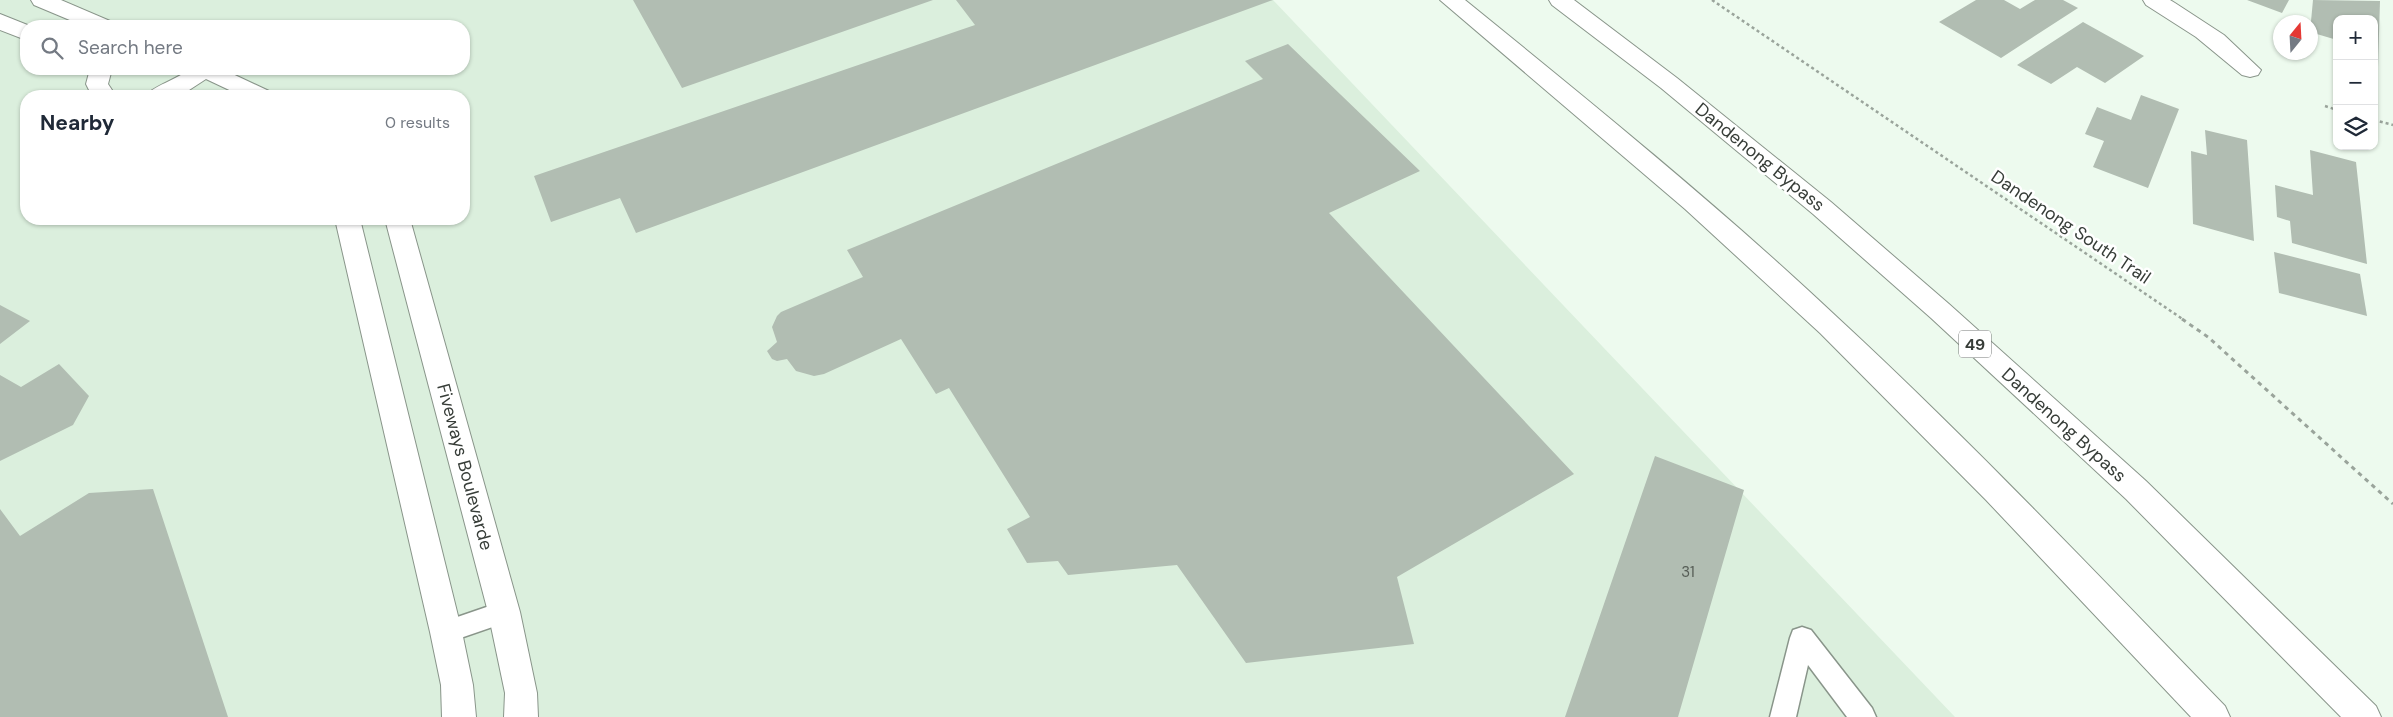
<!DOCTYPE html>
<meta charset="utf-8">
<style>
:root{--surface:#fff;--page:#f2f2f3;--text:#1f2937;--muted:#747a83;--line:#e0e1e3}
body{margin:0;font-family:"DM Sans",sans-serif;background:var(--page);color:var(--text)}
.controls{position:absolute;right:15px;top:15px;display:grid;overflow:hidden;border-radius:10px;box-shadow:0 1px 4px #0004}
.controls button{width:45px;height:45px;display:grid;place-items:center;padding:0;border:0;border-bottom:1px solid var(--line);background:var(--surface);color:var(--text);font:25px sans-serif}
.compass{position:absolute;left:2273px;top:15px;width:45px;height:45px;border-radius:50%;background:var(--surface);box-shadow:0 1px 4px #0004;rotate:18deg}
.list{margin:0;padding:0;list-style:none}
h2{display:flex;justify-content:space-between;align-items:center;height:65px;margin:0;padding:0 20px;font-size:21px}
h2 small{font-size:16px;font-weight:400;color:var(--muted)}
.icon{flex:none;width:28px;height:28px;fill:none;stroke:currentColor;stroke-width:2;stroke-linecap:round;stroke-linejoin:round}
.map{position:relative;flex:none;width:2393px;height:717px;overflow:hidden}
.search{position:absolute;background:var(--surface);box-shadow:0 1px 4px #0004;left:20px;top:20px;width:450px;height:55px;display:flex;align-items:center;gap:12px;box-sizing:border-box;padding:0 18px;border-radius:20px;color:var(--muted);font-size:19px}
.panel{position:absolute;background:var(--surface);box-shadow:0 1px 4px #0004;left:20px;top:90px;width:450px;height:135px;border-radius:20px}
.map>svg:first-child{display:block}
.built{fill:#dbefdd;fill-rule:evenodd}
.building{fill:#b1bdb2}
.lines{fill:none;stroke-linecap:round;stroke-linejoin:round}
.lane-casing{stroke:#89958a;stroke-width:3}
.street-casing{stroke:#89958a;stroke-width:2}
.highway-casing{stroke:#89958a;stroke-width:2}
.path-far1{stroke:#9aa49b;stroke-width:2.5;stroke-dasharray:3 3;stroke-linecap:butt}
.path{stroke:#9aa49b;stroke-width:3;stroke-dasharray:4.5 4.5;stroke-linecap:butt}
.lane{fill:#fff;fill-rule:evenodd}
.street{fill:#fff;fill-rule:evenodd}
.highway{fill:#fff;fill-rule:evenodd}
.labels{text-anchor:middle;stroke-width:5;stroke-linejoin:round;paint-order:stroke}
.number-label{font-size:15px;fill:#565d56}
.shield{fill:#fff;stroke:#737774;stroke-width:1}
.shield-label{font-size:16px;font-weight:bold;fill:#373d38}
.street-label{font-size:18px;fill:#373d38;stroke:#fff}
</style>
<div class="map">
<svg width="2393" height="717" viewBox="0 0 2393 717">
<rect width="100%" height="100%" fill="#edfaee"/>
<!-- built -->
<path class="built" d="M0,0H1273L1955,717H0ZM26,26H464V69H26ZM26,96H464V219H26Z"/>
<!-- building -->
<path class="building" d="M633,0H933L682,88Z
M956,0H1273L636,233L620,198L551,222L534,176L975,25Z
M1976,0H2004L2020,9L2035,0H2063L2078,8L2001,58L1939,22Z
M2247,0H2289L2282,13Z
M2313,0L2380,1L2378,67L2374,66V19H2337V40L2310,32Z
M2083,22L2144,56L2105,83L2077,67L2051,84L2017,65Z
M1288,44L1420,171L1329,213L1574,474L1397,577L1414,644L1246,663L1177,565L1068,575L1058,561L1027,563L1007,529L1030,517L949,388L936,394L901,339L824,374L814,376L796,371L787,359L777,361L772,359L767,351L777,342L772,327L777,316L781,312L863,277L847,250L1263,79L1245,61Z
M2141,95L2179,109L2148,188L2093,167L2104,141L2085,134L2097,107L2131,120Z
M2205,130L2247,140L2254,241L2193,224L2191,151L2207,155Z
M2310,150L2356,162L2367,264L2292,243L2290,221L2277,217L2275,185L2313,195Z
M2274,252L2360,274L2367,316L2279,293Z
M0,305L30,321L0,344Z
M59,364L89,396L73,425L0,461V375L21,387Z
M1655,456L1744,490L1678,717H1565Z
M153,489L228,717H0V509L20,536L89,493Z"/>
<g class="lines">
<!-- lane casing -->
<g class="lane-casing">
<path id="lane" d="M504,601L513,604L516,612L513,620L446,643L437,640L434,632L437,624Z
M1802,627L1811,630L1872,708L1876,717H1847L1808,665L1796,717H1770L1790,638L1793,630Z"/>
</g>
<!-- street casing -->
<g class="street-casing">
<path id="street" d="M31,0H61L110,21L113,26H84L34,5Z
M2143,0H2170L2175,3L2224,35L2261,70L2258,75L2250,77L2242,75L2196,37L2146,5Z
M0,14L30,26H26V40L0,30Z
M90,69H112L108,84L116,96H92L86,84Z
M190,69H222L269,91L273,96H242L206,79L180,96H145C150,88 179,78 190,69Z
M335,219H360L462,632L473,685L476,717H442L441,685L430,632Z
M385,219H410L520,612L537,693L538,717H504L505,693L488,612Z"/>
</g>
<!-- highway casing -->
<g class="highway-casing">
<path id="highway" d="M1440,0H1465C1592,103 1719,206 1838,318C1972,442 2098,575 2225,706L2230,717H2191L1986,500L1820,333L1685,209Z
M1549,0H1574L1677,78L1831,202L1949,304L2146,481L2376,706L2381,717H2341L2126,499L1931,318L1813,214L1661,88L1552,5Z"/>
</g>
<!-- path-far1 -->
<path class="path-far1" d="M1712,0L2184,320
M2325,106L2337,110
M2374,120L2393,125"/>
<!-- path -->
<path class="path" d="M2182,319L2208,337L2393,504"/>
<!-- lane -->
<use href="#lane" class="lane"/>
<!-- street -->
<use href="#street" class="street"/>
<!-- highway -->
<use href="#highway" class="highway"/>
</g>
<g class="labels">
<!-- number labels -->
<g class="number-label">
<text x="1688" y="577">31</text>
</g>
<!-- shield labels -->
<rect class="shield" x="1959" y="330.5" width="32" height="27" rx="4"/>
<g class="shield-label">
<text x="1975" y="350">49</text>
</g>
<!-- street labels -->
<g class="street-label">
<text transform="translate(1760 157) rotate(39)" y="6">Dandenong Bypass</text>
<text transform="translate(2071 227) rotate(34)" y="6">Dandenong South Trail</text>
<text transform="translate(2064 425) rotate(42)" y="6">Dandenong Bypass</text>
<text transform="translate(465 467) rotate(75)" y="6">Fiveways Boulevarde</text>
</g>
</g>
</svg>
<div class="controls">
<button>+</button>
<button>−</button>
<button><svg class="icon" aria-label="layers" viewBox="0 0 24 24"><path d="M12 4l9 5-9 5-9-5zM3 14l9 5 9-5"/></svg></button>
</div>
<svg class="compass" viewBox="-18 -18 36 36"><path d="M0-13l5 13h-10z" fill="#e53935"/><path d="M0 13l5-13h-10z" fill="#747a83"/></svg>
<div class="search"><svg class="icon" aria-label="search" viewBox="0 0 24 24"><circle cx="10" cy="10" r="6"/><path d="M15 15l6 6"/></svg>Search here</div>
<section class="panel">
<h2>Nearby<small>0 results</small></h2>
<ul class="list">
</ul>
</section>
</div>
